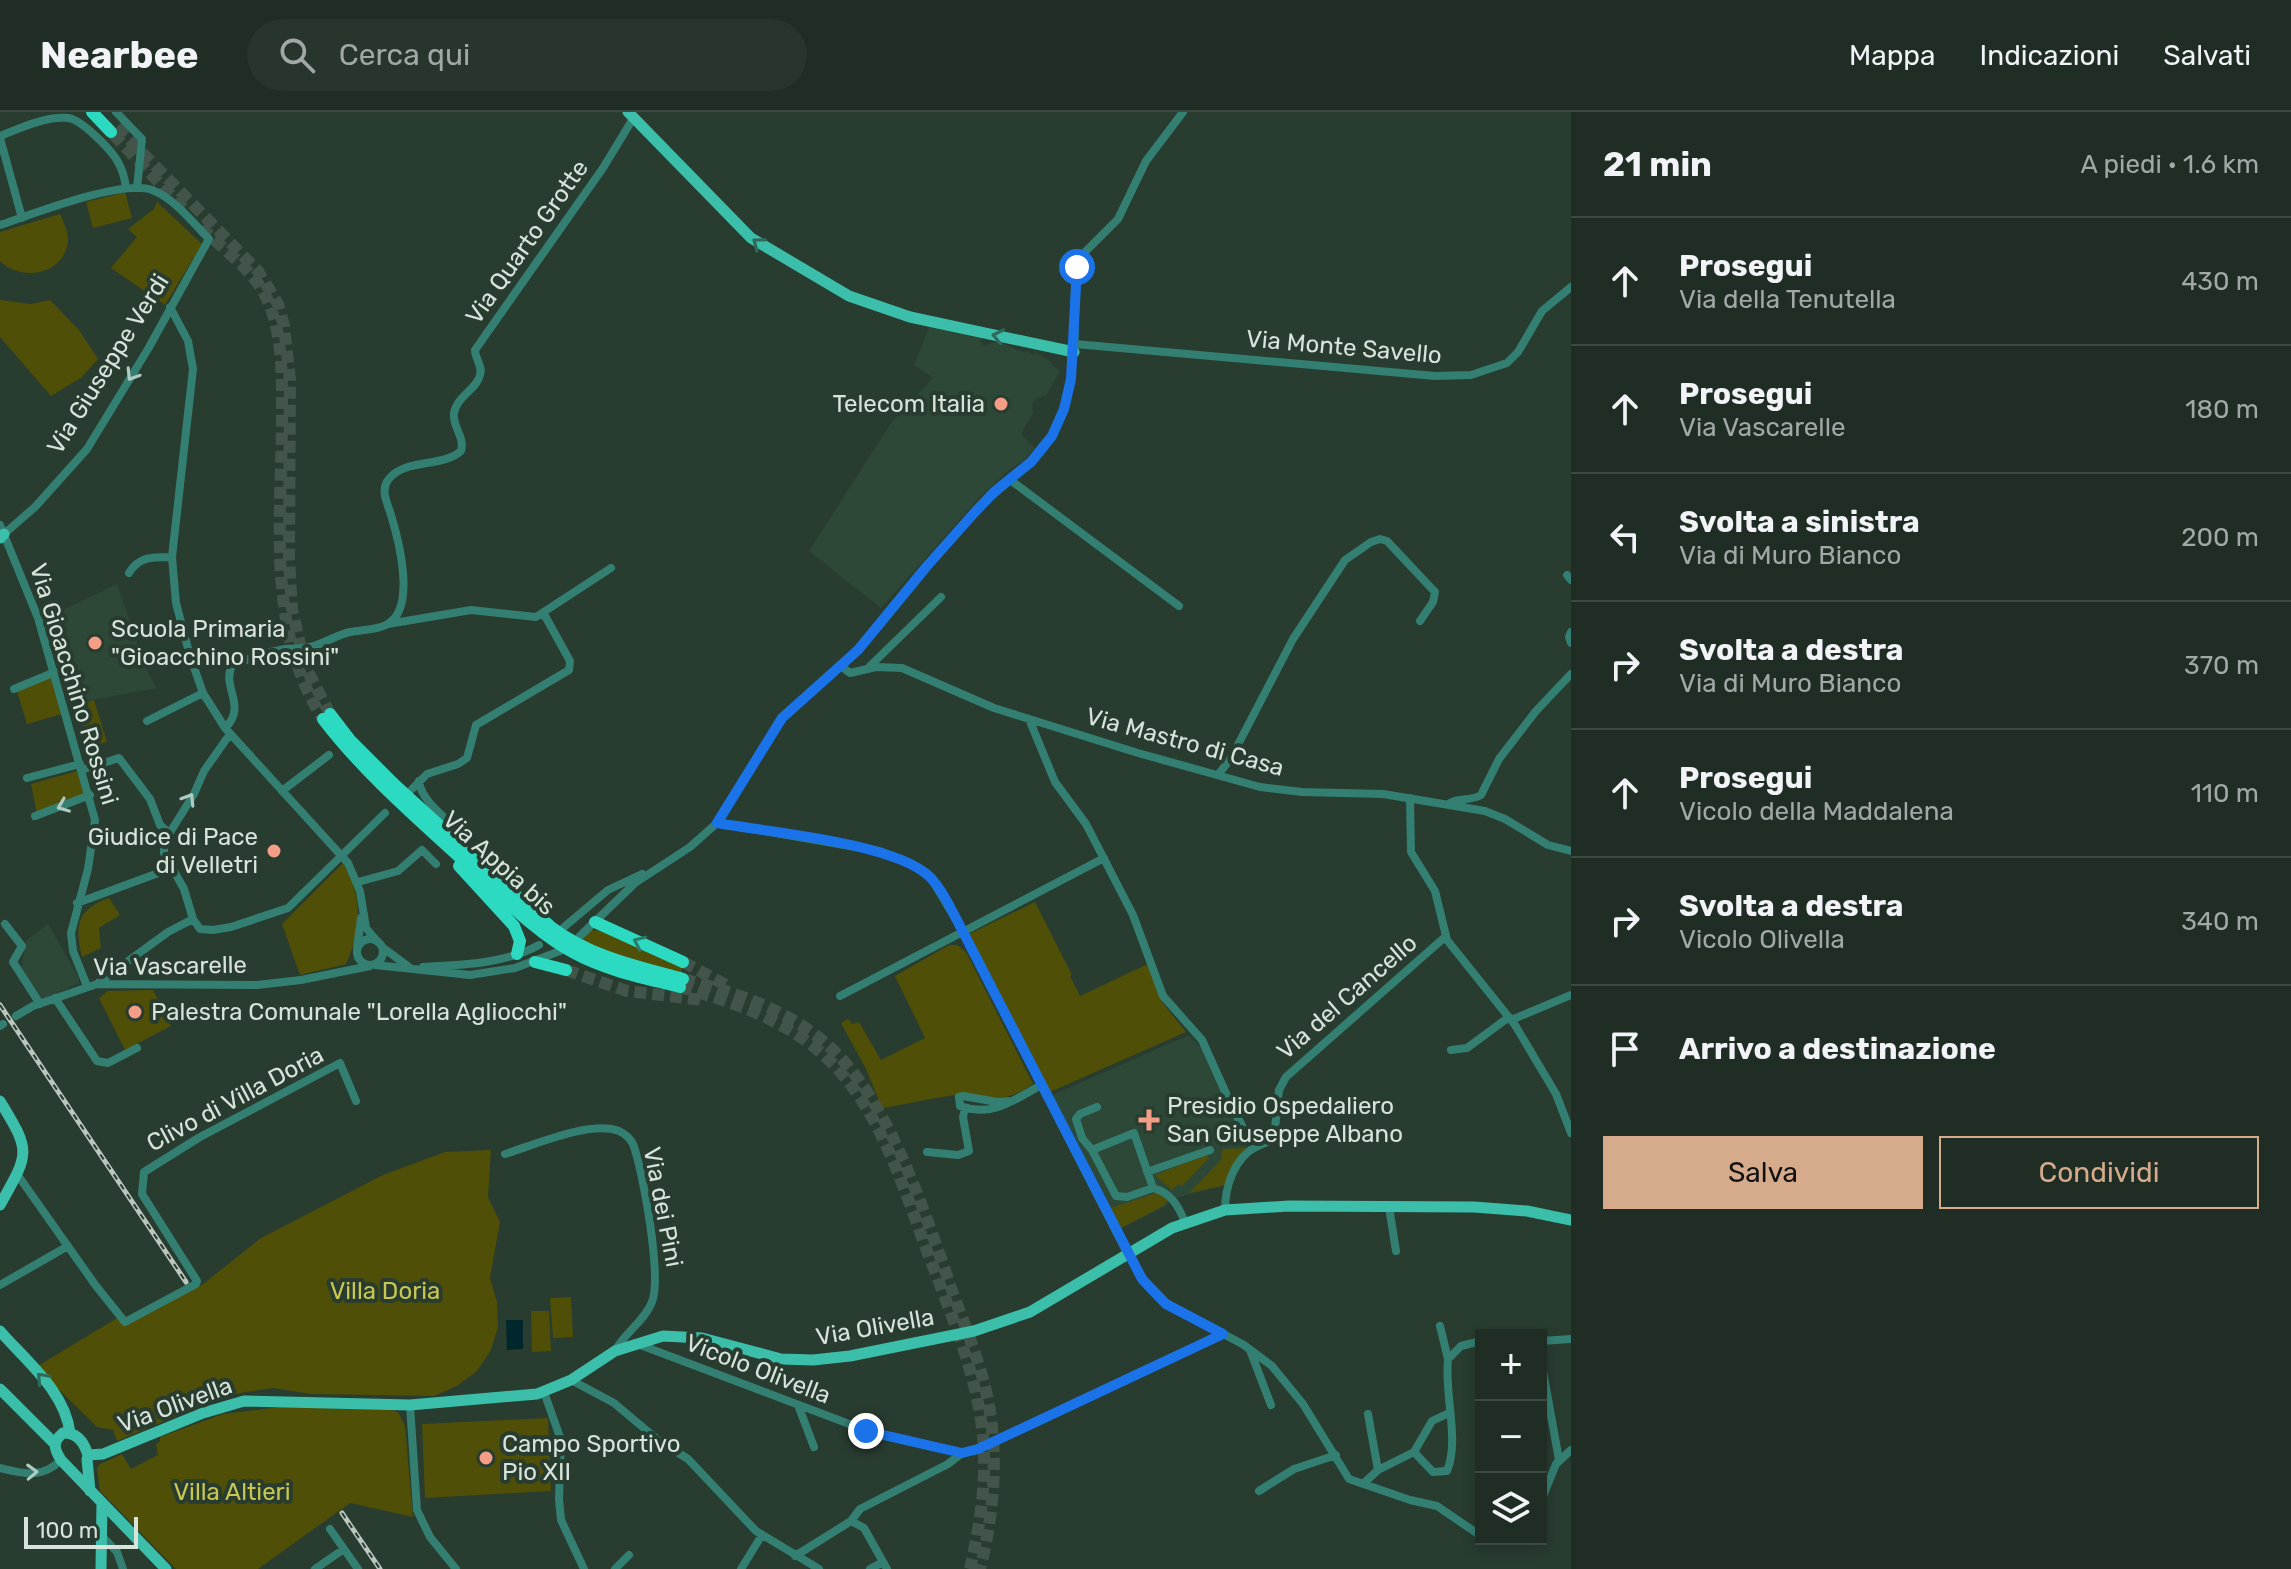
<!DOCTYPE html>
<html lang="it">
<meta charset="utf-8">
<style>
:root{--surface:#1f2d24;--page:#27352c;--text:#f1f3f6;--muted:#a1a8a6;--line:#3c4941;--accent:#d6ab8b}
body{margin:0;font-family:Rubik,sans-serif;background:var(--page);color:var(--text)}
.controls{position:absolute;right:24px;bottom:24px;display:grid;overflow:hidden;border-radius:0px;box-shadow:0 4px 12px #0003}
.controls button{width:72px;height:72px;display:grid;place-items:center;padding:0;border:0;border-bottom:2px solid var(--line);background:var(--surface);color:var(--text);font:40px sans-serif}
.scale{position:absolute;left:24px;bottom:20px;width:114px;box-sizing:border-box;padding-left:8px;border:4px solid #d8e3db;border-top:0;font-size:22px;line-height:28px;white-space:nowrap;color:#d8e3db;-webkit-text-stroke:6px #293c30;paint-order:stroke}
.stop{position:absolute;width:24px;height:24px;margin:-18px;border:6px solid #1a73e8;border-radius:50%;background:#fff}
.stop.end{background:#1a73e8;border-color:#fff;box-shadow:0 2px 8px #0008}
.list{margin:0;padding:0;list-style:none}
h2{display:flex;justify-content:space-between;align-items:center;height:104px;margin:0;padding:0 32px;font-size:34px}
h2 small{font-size:26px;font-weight:400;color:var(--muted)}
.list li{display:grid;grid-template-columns:52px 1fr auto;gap:24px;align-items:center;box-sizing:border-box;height:128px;padding:0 32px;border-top:2px solid var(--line)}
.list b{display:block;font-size:30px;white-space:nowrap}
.list p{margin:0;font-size:26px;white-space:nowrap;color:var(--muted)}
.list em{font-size:26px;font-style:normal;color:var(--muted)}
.actions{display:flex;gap:16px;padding:24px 32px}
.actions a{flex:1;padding:18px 0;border:2px solid var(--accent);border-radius:0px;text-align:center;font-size:28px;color:var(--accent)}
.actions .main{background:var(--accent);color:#111}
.icon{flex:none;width:44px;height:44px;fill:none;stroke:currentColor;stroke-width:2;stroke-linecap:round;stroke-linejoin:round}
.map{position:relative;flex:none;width:1571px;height:1457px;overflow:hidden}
header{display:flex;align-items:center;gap:48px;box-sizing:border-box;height:112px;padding:0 40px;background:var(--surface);border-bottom:2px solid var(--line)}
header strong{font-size:38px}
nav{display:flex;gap:44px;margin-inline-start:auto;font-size:28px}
.search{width:560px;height:72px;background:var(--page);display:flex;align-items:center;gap:20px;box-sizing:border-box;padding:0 28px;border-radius:44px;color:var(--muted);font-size:30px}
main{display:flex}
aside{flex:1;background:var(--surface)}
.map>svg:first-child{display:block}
.built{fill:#2d4837}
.green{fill:#504f07}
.water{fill:#00272b}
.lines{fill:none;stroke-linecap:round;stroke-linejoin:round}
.highway-tunnel{stroke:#43554a;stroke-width:12;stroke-dasharray:12 6;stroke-linecap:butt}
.minor{stroke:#337f72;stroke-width:8}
.major{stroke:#3bbfab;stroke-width:11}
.highway{stroke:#2cdac2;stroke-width:12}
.rail-casing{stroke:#bac6be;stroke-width:5}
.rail{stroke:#293c30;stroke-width:2;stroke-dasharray:6;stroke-linecap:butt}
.oneway{stroke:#2f6a5b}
.oneway2{stroke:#afcac1}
.oneway3{stroke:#2a7b6a}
.route{stroke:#1a73e8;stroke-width:10}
.poi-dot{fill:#f49e87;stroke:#293c30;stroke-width:3}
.labels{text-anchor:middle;stroke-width:8;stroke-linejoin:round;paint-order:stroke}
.street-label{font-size:24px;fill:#d8e3db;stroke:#293c30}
.poi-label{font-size:24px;fill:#d8e3db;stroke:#293c30;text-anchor:start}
.park-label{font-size:24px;fill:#c9c750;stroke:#293c30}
</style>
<header>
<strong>Nearbee</strong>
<div class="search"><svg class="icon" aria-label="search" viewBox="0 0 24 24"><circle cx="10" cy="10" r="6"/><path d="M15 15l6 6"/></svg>Cerca qui</div>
<nav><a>Mappa</a><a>Indicazioni</a><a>Salvati</a></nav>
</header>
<main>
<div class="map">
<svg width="1571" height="1457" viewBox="0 0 1571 1457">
<rect width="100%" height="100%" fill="#293c30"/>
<!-- built -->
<path class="built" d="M930,213L983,225L981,229L984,234L997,229L1025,241L1027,239L1034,243L1036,241L1052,250L1051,252L1060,259L1046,284L1036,286L1032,293L1033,301L1021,322L1035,336L1022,350L1009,358L980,385L881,496L809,439L891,311L933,266L914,253Z
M117,472L146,556L157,576L70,592L44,507Z
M48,812L78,864L79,871L42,888L21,857L26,829Z
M1189,923L1205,940L1248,1036L1226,1073L1171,1087L1166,1094L1120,1117L1050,984Z"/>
<!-- green -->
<path class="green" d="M125,80L132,106L93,116L86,90Z
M157,90L202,132L165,193L111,156L137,125L128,117L154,97Z
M60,102C63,109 68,119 68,127C67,162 22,171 0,149V120Z
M0,188L31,192L50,188L79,218L98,247L82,265L51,284L0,225Z
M52,564L62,602L27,612L16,576Z
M94,588L107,630L90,635L77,593Z
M77,659L85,683L37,702L31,672Z
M343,751C363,784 362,816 346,852L300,863L282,812Z
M109,786L120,803L99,816L101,836L82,845C74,812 78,797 109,786Z
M1035,790L1072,863L1070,864L1080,884L1148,852L1162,890L1186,920L1050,980L969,822Z
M592,818L605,819L683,856L681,861L616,844L580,827Z
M949,833H957L966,840L1033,972C994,998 994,979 956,983C931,986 907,992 882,996L866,957L841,911L848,907L852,912L859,910L881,948L925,926L895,864Z
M153,878L171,914L125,938L99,886L108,879Z
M1248,1036L1226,1073L1189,1081L1221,1048L1222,1037Z
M491,1038L488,1085L500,1110L490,1166L497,1190L498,1215L491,1238L477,1259L457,1274L434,1284L311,1282L273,1276L245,1280L219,1286L117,1329L113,1318L97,1315L36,1255L119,1205L126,1213L203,1172L261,1126L383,1063L445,1040Z
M1206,1043L1209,1046L1182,1074L1178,1072L1172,1078L1155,1063Z
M1156,1081L1169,1087L1163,1094L1121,1116L1111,1096Z
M571,1185L573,1225L553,1226L550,1186Z
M549,1199L551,1239L532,1240L531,1199Z
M280,1295L391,1298L398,1300L405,1314L413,1405L350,1391L258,1457H176L100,1379L97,1356L100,1352L122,1342L131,1357L158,1343L156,1332L160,1330V1325L223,1302Z
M548,1306L551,1379L425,1386L422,1312Z"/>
<!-- water -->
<path class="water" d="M523,1208V1237L507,1238L506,1208Z"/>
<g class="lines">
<!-- highway-tunnel -->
<path class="highway-tunnel" d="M117,15L258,159L278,192L284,214L290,268L289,448L292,497L305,554L330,602
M113,22L186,99
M201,115C223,138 254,158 267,187C283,222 282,265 282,302C282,405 265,516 323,607
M683,850L726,873
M566,858L627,879L703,888
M683,867C739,881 798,901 839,944C895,1003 927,1108 954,1184C968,1222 984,1260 990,1300C998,1352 993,1406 980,1457
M680,875C734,890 790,909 831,950C882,1001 904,1078 929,1144C951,1202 977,1262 983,1324C987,1370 980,1413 970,1457"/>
<!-- minor -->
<path class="minor" d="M116,0L142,27L137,76
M0,24C20,16 46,4 68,6C81,7 113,39 119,52C123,59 125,68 126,76
M0,26L22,106
M0,113C33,102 122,67 152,78C174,86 193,111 209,127L148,237L87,337L35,395L4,422
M170,195L188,229L193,257L172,445L176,491L190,544L203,581L225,616L348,751L360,779L366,816L377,829
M1075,232L1435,264L1471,263L1507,251L1518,240L1542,199L1571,175
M1009,367L1179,494
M0,413L38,506L95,708L88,757L71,821L73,839L87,874
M129,461C139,444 154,445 172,445
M1567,463L1571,468
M388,512L471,498L536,505L611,456
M1571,520L1569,525L1571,531
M870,554L941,485
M842,555L850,561L876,555L902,556L994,596L1138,641L1260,675L1302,680L1383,682L1485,699L1505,707L1548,733L1571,739
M14,577L55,560
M1029,607L1055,670L1086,712L1133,803L1163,884L1202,928L1233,997L1254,1036
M147,609L203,581
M225,616C248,594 221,575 232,554C248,546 268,540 285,537C294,536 302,537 310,535C324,532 336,523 350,520C361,518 376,518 386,513C417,498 399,429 391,403C388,392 380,379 388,368C404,346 442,356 461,339C465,324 452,315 454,301C457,284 477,277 480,263C483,254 475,247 475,238L603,56L634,5
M230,622L204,659L194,682L164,730V741L184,777L193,807L200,817L213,818L231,815L288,796L385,701
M81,658L119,646L150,687L160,713L168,720
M1218,663L1231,646L1293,527L1345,448L1371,430L1380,427L1387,429L1435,480L1433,490L1420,509
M27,666L80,652
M419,669C421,690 448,707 462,722
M412,677L427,662L458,652L467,646L476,613L569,558L570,549L544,502
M282,679L329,643
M1410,686L1411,740L1435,779L1447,828L1515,913L1556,982L1571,1021
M1448,693C1458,684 1470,690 1481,683L1499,647L1536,599L1571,562
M35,704L90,683
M717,711L879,739L910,751L931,766L962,818L1127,1141L1149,1176L1162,1189L1244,1233L1272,1254L1303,1292L1349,1367L1410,1388L1437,1394L1481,1424
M358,770L398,759L422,738L436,752
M77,791L172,756
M5,812L22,834L13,850L40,892
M564,815L608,778L642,762
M579,825L635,771L690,735L717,711L782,606L858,538L920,462L975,400C994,380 1016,365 1035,346C1064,316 1071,276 1074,237C1077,209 1071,177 1079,150L1086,139L1118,107L1146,49L1183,0
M357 840a13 13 0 1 1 26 0a13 13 0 1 1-26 0Z
M382,835L409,855
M357,836L361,806
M375,853L470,863L515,856L560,839
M423,855C461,853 505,852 539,833
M98,871L168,820L193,807
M840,884L1104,746
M55,886L97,949L108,951L137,936
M16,904L33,894L97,872L257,873L301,868L370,854
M1511,908L1571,883
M0,914L3,912
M1451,938L1467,936L1509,905
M1012,989L997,990L963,984L959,985L960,994C992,1006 1014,988 1041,973
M1092,1038L1082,1026L1076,1007L1080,1002L1097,995
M927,1040L958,1043L969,1039L963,1005L965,996
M505,1042C534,1033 591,1008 619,1019C625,1022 630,1026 633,1032C643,1058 662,1165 652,1190C644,1210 624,1221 615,1239
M1147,1060L1210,1038
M17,1062L96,1174L125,1210L196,1172L197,1169L142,1082L144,1060L200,1025L340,951L356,989
M1153,1076L1127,1085L1116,1084L1092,1038L1134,1021L1153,1076C1171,1081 1178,1093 1185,1110
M1389,1095L1396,1139
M1225,1098C1225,1075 1234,1046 1256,1035C1263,1031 1268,1031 1274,1026L1279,978L1286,965L1445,825
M0,1173L68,1134
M1440,1214L1448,1247
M1541,1229L1571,1227
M635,1231L873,1321L962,1341L986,1334L1223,1222
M1250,1238L1271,1293
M1541,1248L1559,1348
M571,1268L614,1291L658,1328L688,1347L756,1419L819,1457
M544,1280L561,1328L559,1387L561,1408L584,1457
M410,1293L417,1398L430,1425L456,1457
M798,1293L814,1335
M1368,1302L1378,1358
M1414,1340L1433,1360L1447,1359C1460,1328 1444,1282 1448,1247L1461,1234L1481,1229
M0,1356C24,1362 42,1367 61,1348
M1364,1371L1378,1358L1414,1340L1432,1309L1449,1301
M1259,1379L1294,1357L1336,1343
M1541,1389L1556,1352L1571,1338
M851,1409L864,1416L887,1457
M330,1417L358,1457
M102,1424L117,1440L123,1457
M795,1444L851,1409L860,1397L948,1352L962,1341
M315,1457L344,1437
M615,1457L629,1443
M741,1457L762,1423
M870,1457L883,1450"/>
<!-- major -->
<path class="major" d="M628,0L751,126L849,184L910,205L1074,240
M0,426L4,422
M0,989C31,1040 30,1040 0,1093
M0,1219C26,1249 65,1279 70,1321
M0,1277L55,1332
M88,1343L103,1342L203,1301L244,1289L410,1293L537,1282L571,1268L615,1239L663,1224L702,1226L781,1247L813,1248L850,1244L974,1219L1030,1200L1172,1116L1225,1098L1289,1094L1474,1095L1527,1099L1571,1108
M88,1343C84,1330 77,1320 63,1321C52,1330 54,1337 61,1348L166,1457
M87,1347L90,1379
M101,1457L102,1391"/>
<!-- highway -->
<path class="highway" d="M92,0L111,20
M330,602L350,628L395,673L551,815C591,845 636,854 683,867
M323,607C365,662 418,707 468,753C502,784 535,821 576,842C608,859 645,866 680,875
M459,754L514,814L520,829L517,842
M595,810L683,850
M535,850L566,858"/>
<!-- rail casing -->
<g class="rail-casing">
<path id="rail" d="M0,893L186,1170
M342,1401L380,1457"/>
</g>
<!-- rail -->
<use href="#rail" class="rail"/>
</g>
<!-- one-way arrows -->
<defs><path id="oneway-chevron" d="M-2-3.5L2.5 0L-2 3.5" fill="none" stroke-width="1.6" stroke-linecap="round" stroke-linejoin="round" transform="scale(2)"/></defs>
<g class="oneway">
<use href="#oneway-chevron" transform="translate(758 131) rotate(-143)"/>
<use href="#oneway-chevron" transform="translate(998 224) rotate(-168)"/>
<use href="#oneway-chevron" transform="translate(42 1266) rotate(-132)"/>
</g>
<g class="oneway2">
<use href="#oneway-chevron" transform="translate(132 263) rotate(122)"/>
<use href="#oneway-chevron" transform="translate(189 687) rotate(-58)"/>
<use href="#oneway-chevron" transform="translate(63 694) rotate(158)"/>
<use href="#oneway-chevron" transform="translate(32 1360) rotate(-2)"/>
</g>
<use class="oneway3" href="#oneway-chevron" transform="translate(639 830) rotate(-156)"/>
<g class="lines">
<!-- route -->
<path class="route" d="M866,1319L962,1341L978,1337L1223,1222L1166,1192L1142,1167L962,818C953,801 944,780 930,765C896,731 768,720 717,711L782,606L858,538L927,454L975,400L994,380L1031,350L1052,324L1064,297L1071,267L1077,155"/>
</g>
<!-- markers -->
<g class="poi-dot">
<circle cx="1001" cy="292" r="8"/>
<circle cx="95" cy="531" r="8"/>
<circle cx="274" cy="739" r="8"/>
<circle cx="135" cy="900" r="8"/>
<path d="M1145 996h8v8h8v8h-8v8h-8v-8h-8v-8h8z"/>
<circle cx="486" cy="1346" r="8"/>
</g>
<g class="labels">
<!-- street labels -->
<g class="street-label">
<text transform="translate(527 130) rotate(-55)" y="8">Via Quarto Grotte</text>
<text transform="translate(1344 235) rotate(5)" y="8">Via Monte Savello</text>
<text transform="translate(108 252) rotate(-58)" y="8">Via Giuseppe Verdi</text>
<text transform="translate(74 572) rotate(73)" y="8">Via Gioacchino Rossini</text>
<text transform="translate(1185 630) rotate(15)" y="8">Via Mastro di Casa</text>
<text transform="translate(499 751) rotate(42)" y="8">Via Appia bis</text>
<text transform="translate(170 854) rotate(-1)" y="8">Via Vascarelle</text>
<text transform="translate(1347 885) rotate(-41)" y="8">Via del Cancello</text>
<text transform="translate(235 987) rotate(-28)" y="8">Clivo di Villa Doria</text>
<text transform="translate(663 1095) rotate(79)" y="8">Via dei Pini</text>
<text transform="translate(875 1215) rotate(-10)" y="8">Via Olivella</text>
<text transform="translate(758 1257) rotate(21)" y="8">Vicolo Olivella</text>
<text transform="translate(175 1293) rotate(-20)" y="8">Via Olivella</text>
</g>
<!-- poi labels -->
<g class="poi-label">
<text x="985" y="300" text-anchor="end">Telecom Italia</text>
<text x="111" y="525">Scuola Primaria<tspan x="111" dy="28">"Gioacchino Rossini"</tspan></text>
<text x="258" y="733" text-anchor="end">Giudice di Pace<tspan x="258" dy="28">di Velletri</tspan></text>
<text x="151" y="908">Palestra Comunale "Lorella Agliocchi"</text>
<text x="1167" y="1002">Presidio Ospedaliero<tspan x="1167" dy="28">San Giuseppe Albano</tspan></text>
<text x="502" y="1340">Campo Sportivo<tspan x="502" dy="28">Pio XII</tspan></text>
</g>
<!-- park labels -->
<g class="park-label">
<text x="385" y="1187">Villa Doria</text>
<text x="232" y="1388">Villa Altieri</text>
</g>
</g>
</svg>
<div class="controls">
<button>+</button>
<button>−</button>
<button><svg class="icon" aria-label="layers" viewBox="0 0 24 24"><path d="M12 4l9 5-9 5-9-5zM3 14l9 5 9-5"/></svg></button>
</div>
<div class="scale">100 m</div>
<div class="stop" style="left:1077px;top:155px"></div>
<div class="stop end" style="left:866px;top:1319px"></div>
</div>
<aside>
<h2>21 min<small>A piedi · 1.6 km</small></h2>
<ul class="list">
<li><svg class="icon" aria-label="ahead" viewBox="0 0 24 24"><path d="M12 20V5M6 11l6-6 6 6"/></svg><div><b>Prosegui</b><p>Via della Tenutella</p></div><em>430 m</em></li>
<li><svg class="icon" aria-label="ahead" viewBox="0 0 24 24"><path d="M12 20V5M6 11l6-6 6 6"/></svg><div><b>Prosegui</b><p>Via Vascarelle</p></div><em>180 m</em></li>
<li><svg class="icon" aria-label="left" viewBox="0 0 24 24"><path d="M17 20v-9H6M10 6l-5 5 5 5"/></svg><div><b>Svolta a sinistra</b><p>Via di Muro Bianco</p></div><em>200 m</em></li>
<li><svg class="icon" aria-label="right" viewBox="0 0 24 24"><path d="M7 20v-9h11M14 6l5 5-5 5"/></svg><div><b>Svolta a destra</b><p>Via di Muro Bianco</p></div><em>370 m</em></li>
<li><svg class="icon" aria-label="ahead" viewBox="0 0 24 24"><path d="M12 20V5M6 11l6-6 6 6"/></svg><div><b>Prosegui</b><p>Vicolo della Maddalena</p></div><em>110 m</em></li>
<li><svg class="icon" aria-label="right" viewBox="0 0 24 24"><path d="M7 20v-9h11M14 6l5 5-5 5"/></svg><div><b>Svolta a destra</b><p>Vicolo Olivella</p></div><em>340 m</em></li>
<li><svg class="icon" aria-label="arrive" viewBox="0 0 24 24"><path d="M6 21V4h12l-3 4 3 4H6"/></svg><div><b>Arrivo a destinazione</b></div></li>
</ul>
<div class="actions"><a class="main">Salva</a><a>Condividi</a></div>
</aside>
</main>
